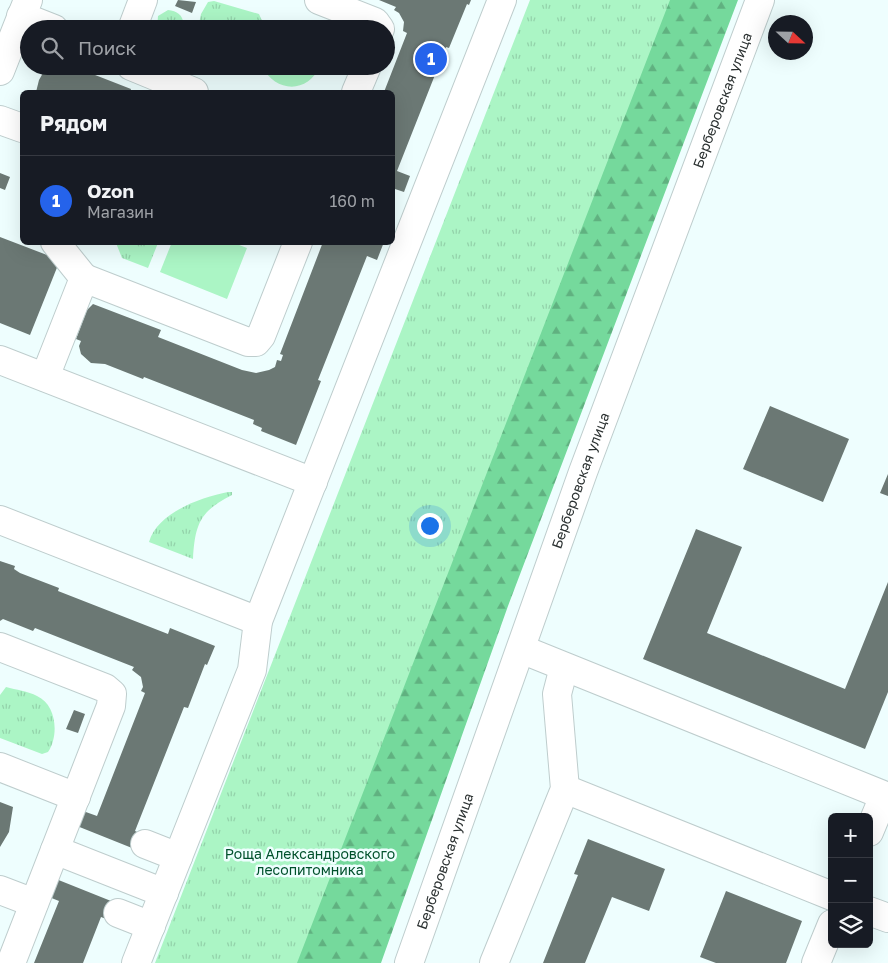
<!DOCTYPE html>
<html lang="ru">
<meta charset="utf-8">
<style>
:root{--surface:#171b24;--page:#242831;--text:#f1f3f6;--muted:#9ea1a6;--line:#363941;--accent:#2563eb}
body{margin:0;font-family:"Golos Text",sans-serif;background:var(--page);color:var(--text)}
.controls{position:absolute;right:15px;bottom:15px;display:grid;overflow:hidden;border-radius:8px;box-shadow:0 5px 20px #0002}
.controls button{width:45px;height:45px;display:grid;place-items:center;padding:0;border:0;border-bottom:1px solid var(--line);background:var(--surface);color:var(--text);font:25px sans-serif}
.compass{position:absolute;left:768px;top:15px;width:45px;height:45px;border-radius:50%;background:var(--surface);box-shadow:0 5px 20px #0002;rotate:112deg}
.you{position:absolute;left:429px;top:525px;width:18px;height:18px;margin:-12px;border:4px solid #fff;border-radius:50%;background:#1a73e8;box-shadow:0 0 0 8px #1a73e833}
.badge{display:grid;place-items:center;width:32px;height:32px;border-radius:50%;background:var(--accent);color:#fff;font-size:16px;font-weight:700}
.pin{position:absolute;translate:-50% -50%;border:2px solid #fff;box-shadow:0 1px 5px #0006}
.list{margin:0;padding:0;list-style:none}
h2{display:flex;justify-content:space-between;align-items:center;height:65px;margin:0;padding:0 20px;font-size:21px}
h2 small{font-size:16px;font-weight:400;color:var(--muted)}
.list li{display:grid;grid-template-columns:32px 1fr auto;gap:15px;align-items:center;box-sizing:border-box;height:90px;padding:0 20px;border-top:1px solid var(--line)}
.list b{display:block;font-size:19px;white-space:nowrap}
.list p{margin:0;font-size:16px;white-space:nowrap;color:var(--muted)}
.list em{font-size:16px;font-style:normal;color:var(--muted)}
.icon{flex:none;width:28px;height:28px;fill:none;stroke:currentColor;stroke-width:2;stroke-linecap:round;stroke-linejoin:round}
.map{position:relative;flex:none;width:888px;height:963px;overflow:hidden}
.search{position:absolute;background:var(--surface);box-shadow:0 5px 20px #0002;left:20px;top:20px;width:375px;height:55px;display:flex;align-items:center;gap:12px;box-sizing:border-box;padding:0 18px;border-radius:28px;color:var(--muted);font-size:19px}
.panel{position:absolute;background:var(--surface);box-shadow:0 5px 20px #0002;left:20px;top:90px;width:375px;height:155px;border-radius:8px}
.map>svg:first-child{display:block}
.grass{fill:#abf5c5}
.forest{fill:url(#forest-firs)}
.park{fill:url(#park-tufts)}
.building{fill:#6b7874}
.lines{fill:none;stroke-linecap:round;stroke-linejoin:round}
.minor-casing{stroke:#becdcd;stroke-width:30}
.minor{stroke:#fff;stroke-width:28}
.labels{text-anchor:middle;stroke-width:5;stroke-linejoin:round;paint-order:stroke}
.street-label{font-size:14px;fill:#2b3131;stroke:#eefefe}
.park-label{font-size:14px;fill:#00512c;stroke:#eefefe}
</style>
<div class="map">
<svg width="888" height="963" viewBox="0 0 888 963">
<defs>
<pattern id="forest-firs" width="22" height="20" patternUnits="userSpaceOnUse" patternTransform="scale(1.25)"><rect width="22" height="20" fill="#75d99c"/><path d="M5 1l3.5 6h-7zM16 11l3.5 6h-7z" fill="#60b180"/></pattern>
<pattern id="park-tufts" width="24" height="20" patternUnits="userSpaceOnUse" patternTransform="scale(1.25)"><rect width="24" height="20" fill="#abf5c5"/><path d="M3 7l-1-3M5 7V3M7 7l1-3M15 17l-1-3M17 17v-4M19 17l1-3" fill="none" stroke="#93d2aa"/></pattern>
</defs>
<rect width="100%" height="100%" fill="#eefefe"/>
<!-- grass -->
<path class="grass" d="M262,66H320C308,94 275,93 262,66Z
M172,242L234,243L247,248L227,299L160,272Z"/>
<!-- forest -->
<path class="forest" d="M545,0H738L508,606L381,963H162Z"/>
<!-- park -->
<path class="park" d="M530,0H670L297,963H155Z
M214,1L259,14L263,23L261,29H198L201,14L208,2Z
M168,10C179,11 186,18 182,29H157L158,16Z
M116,243H158L148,268L122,258Z
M228,492H232V495C200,511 195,524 193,559L149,542C157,513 201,497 228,492Z
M6,687C16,690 28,691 37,696C57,705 59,736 48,752L42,754L0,738V695Z"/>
<!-- building -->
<path class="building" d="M178,0L196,2L192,13L175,6Z
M379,0H471L469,5L467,4L449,48L446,47L397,171L410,176L404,192L392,188V92H384L407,33L403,31L404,22L399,13L394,10L396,7Z
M47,66H72L131,89L130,92H36L39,80Z
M0,173L10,177L5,190L0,188Z
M0,237L60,260L30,335L0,323Z
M323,242H384L377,260L367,256L318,380L321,381L296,445L261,431L262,428L253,424L254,420L144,377L143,379L105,364L91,363L81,354L79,346L81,341L76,339L87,310L93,304L161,330L158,337L242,370L256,373L269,370L275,367L277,360L281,361L283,355L280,354Z
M770,406L849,439L823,502L743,469Z
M888,474V496L880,493Z
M696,529L742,547L707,633L845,689L888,582V692L865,749L643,659Z
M0,561L15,566L14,569L20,573L59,588L58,591L168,634L170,628L215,646L207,665L205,664L188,708L184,707L135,831L148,837L142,852L77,826L83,811L97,816L145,693L141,691L143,687L141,677L132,670L134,667L35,628L33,631L3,619L0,621Z
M74,710L85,714L78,733L66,729Z
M0,802L13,807L9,832L0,847Z
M588,839L665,869L649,911L612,897L585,963H543L578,875L574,874Z
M56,879L121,905L114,922L101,917L83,963H34L59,901L49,897Z
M726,891L802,921L786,963H716L700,957Z"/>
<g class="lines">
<!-- minor casing -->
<g class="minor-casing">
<g id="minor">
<path d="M319,0L375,22L380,29"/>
<path d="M21,16L54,29"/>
<path d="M132,29L143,0"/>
<path d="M131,66L194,92"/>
<path d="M0,71L28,0"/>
<path d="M356,92L367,66"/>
<path d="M0,120L22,128"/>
<path d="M55,242L84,278"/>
<path d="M0,360L313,482"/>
<path d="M45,377L84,278L248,342H256L261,336L298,242"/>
<path d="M0,520L258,621"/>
<path d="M0,647L105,688L112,694L111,706L11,963"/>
<path d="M521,649L888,797"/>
<path d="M0,767L76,797"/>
<path d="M565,789L832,896"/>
<path d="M869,832L884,796"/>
<path d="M145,844L178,857"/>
<path d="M55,850L164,893"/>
<path d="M0,890L34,903"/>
<path d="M869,911L888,918"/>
<path d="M118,913L151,926"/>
<path d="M136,963L252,670L258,621L502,0"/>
<path id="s1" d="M409,963L583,472L760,0"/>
<path d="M494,963L565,789L557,694L564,667"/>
<path d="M816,963L832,924"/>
</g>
</g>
<!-- minor -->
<use href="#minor" class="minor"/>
</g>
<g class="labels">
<!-- street labels -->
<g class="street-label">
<text dy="5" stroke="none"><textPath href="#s1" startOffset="918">Берберовская улица</textPath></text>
<text dy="5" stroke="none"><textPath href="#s1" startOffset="512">Берберовская улица</textPath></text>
<text dy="5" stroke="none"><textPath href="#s1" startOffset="108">Берберовская улица</textPath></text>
</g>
<!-- park labels -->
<g class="park-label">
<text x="310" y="859">Роща Александровского<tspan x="310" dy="16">лесопитомника</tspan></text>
</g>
</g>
</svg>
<div class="controls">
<button>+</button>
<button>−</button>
<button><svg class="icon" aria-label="layers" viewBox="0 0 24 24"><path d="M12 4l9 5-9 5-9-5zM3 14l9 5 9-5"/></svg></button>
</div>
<svg class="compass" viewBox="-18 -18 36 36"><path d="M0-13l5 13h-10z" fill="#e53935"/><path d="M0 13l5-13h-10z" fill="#9ea1a6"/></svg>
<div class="you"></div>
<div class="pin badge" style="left:431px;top:59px">1</div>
<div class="search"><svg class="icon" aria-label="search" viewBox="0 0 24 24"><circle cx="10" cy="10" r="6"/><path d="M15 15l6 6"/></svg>Поиск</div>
<section class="panel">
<h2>Рядом<small></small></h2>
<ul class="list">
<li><span class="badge">1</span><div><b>Ozon</b><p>Магазин</p></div><em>160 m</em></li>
</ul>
</section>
</div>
